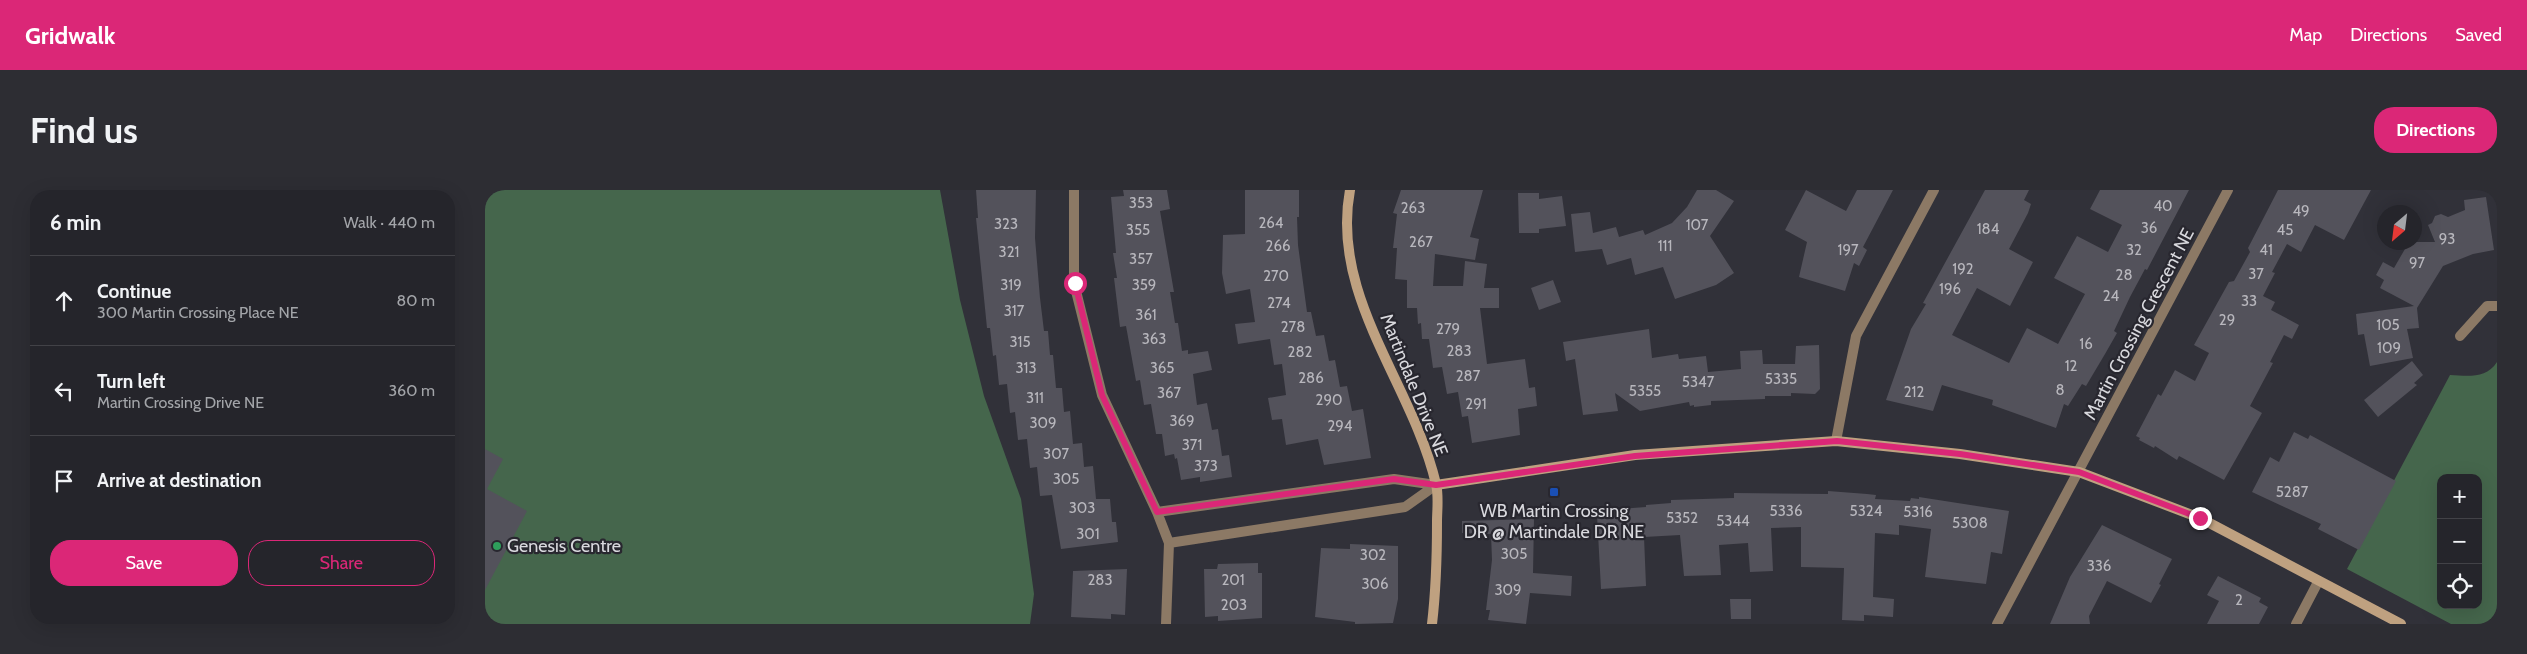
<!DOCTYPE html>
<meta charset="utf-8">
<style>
:root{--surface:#25252b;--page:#2d2d33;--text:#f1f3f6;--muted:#a3a5a9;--line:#424247;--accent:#db2777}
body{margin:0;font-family:Cabin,sans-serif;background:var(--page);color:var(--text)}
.controls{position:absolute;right:15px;bottom:15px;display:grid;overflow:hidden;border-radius:10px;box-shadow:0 5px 20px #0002}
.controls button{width:45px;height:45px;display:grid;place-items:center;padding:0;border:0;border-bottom:1px solid var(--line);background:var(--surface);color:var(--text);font:25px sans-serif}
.compass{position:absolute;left:1892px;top:15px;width:45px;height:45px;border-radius:50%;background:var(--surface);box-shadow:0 5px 20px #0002;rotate:208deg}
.stop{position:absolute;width:15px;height:15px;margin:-11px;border:4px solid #db2777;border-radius:50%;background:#fff}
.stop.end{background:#db2777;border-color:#fff;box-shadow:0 1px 5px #0008}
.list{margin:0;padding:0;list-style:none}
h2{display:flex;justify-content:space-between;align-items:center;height:65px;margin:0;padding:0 20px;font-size:21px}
h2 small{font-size:16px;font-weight:400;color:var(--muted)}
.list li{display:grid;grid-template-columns:32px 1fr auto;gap:15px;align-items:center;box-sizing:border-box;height:90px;padding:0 20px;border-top:1px solid var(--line)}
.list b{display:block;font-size:19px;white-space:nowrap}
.list p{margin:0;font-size:16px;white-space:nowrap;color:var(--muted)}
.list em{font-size:16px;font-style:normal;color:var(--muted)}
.actions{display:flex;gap:10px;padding:15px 20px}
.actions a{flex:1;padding:11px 0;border:1px solid var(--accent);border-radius:20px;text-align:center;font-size:18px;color:var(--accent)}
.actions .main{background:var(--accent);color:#fff}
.icon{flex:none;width:28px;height:28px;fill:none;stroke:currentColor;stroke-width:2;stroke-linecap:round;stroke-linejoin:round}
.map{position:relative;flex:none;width:2012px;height:434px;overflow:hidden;border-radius:20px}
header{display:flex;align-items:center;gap:30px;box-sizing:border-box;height:70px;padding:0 25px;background:var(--accent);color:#fff}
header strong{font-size:24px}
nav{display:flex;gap:28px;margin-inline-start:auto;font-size:18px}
.intro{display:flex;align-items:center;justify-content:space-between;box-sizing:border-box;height:120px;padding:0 30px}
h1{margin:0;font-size:35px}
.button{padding:12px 22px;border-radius:20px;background:var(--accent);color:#fff;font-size:18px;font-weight:700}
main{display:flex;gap:30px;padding:0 30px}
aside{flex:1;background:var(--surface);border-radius:20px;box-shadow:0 5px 20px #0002}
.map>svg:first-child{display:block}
.green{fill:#45664c;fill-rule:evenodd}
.building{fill:#53525b}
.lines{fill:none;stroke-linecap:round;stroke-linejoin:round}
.street{stroke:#8c7965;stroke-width:10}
.secondary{stroke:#bfa180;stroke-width:10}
.route{stroke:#db2777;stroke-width:6}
.transit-dot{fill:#1a4fb4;stroke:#28272f;stroke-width:2}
.leisure-dot{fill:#2e9e5b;stroke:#28272f;stroke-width:2}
.labels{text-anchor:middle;stroke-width:4.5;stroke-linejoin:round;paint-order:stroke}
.number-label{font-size:15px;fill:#b8b7bd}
.street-label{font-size:18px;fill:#d9d9de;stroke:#28272f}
.poi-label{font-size:18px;fill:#d9d9de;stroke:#28272f}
</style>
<header>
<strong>Gridwalk</strong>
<nav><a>Map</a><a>Directions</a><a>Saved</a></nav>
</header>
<div class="intro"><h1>Find us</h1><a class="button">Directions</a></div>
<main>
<aside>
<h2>6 min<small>Walk · 440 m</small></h2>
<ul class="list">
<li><svg class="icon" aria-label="ahead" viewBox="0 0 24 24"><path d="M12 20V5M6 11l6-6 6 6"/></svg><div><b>Continue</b><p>300 Martin Crossing Place NE</p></div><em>80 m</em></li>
<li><svg class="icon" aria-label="left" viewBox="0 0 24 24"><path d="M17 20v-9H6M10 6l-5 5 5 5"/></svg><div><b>Turn left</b><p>Martin Crossing Drive NE</p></div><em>360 m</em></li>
<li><svg class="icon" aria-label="arrive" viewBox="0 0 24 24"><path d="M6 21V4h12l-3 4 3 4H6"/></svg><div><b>Arrive at destination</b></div></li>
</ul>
<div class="actions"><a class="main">Save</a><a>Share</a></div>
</aside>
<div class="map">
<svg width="2012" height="434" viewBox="0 0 2012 434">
<rect width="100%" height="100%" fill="#313139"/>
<!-- green -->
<path class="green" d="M0,0H455L475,110L499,206L536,309L549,404L545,434H0Z
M2012,172V434H1966L1862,379L1965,185C1983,186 2001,189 2012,172ZM1956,288H1993V415H1956Z"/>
<!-- building -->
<path class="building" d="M491,0H551L550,48L555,108L559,141H563L565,165H568L571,198H577L579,222L585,221L588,254L597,253L599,277L608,276L611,309H625L627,332H631L633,352L576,359L567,305L555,306L552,277L545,278L542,249L533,250L530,222L525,223L522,194L514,195L511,165L508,166L505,138H502L491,28H493Z
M638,0H682L685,19L675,21L689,102H685L690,133H693L697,161L703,160V164L723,161L727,180L708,184L712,215L722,213L727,240L733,239L737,266L744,265L747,287L715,292V287L696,290L692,268L690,269L689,264L680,266L677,244H671L666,214L659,215L655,190L651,191L641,136L635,137L629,88H632L628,63H631L626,7L639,6Z
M760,0H814V27H812L813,55L822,122H826L831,146L839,145L844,171L850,170L855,197L862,196L867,221L878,219L886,268L839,275L833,249L801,255L797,229L787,230L783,208L801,205L797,174L789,175L785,149L753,154L750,134L770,132L765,99L741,104L737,83L738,45L760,44Z
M916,0H998L985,47L994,49L990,70L950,64L948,96H978L980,71L1002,74L999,98H1014V118H995L1002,174L1040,169L1044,198L1050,197L1052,216L1033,219L1035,245L987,253L983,226L977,227L973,202L962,204L957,177L948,178L944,149H937L936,133L933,134L932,118H922V90L910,89L912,58H908L912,24L908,23Z
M1212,0H1231L1249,11L1225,46L1249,83L1231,95L1190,109L1178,77L1150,85L1146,68L1122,75L1117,59L1090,62L1086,24L1105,22L1108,43L1131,37L1134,47L1158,40L1160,45L1187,33L1202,17Z
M1321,0L1361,21L1372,0H1408L1378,57L1382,60L1374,76L1369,73L1360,101L1314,87L1322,52L1300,40Z
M1500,0H1544L1539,10L1546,14L1543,23L1524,59L1548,72L1525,116L1492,98L1467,145L1524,173L1542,138L1573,154L1600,104L1569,88L1592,46L1623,62L1637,35L1605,19L1615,0H1704L1662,80L1660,79L1645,107L1629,141L1632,143L1620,164L1601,196L1597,194L1583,216L1579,214L1571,238L1507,215L1508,210L1457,195L1448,221L1401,210L1426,139L1441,114L1438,113Z
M1793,0H1886L1859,50L1830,35L1816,62L1802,54L1787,82L1790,83L1778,106L1790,112L1786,120L1814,135L1807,149L1799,145L1785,172L1788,173L1765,216L1777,223L1739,290L1694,266L1692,270L1670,256L1669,258L1654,250L1655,248L1651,246L1673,204L1676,206L1690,180L1710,191L1724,163L1709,155L1744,92L1749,91L1765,62L1763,58Z
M1033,3H1054V9L1077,6L1081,36L1054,39V43H1034Z
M2001,7L2009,60L1988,64L1958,76L1932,118L1934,138L1922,139L1928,168L1885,176L1879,144L1873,145L1871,124L1929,116L1895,98L1899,90L1891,85L1898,72L1909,78L1924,52H1950L1943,35L1947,33L1950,26L1956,24L1963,27L1980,20L1979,10Z
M1068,90L1076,112L1054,120L1046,98Z
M1164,139L1167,168L1193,164L1194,169L1221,166L1223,182L1256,179L1255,161L1277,160L1278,174H1310L1311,156L1334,155L1335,199L1330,204L1306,203V206H1280V209L1226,211V215L1209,217V215L1205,216L1204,212L1155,221L1130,203L1133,221L1098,225L1090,169L1081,171L1078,152Z
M1927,171L1938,185L1929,193L1932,195L1893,227L1879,210Z
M1809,242L1823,249L1825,245L1911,291L1874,360L1833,339L1836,334L1767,302L1785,267L1794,272Z
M0,259L18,269L2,299L42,321L0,400Z
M1343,301L1382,304L1391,305L1390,309L1425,311L1426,308L1434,309V307L1524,321L1517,364L1506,362L1501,394L1440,387L1446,339L1414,335V345L1390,343L1388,407L1409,409L1408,427L1379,425V431L1357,430L1359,378L1316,377V337L1286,338L1288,381L1265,382L1263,353L1234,355L1236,385L1199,386L1195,345L1159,347L1161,396L1116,399L1112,325H1121V320L1161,317V315L1186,313V310L1249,308V303L1343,304Z
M1049,329L1048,383L1087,386L1086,406L1045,403L1041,434L1003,430L1005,420H1001L1007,370L1006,344L977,343V331Z
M1617,335L1687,369L1674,394L1676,395L1666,413L1622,391L1604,426L1605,434H1565L1585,387Z
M865,354L913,356V409L908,433L870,434V432L830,427L836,358L865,359Z
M773,373V383H777V428L733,431V426L720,427L719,379H732L733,374Z
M642,379L640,425L626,424V429L586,427L588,381Z
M1733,386L1776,408L1774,412L1783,417L1774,434H1722L1734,411L1722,405Z
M1245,409H1266V429H1246Z"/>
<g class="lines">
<!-- street -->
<path class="street" d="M589,0V93L617,205L672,322L684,353L681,434
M1975,146L2002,116H2012
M1351,251L1371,146L1449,0
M672,322L909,289L951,295
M684,353L920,317L951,295
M1512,434L1743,0
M1811,434L1833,392"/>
<!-- secondary -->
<path class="secondary" d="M865,0C845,107 928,195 951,294C954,306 952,320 952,332C952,367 951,400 947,434
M951,295L1150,265L1351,251L1475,264L1594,282L1715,328L1916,434"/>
</g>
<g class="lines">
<!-- route -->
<path class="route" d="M590,93L617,205L672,322L909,289L951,295L1150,266L1352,251L1475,264L1594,282L1715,328"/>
</g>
<!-- markers -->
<rect class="transit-dot" x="1064" y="297" width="10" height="10" rx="2.5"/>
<circle class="leisure-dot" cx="12" cy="356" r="5"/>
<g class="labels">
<!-- number labels -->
<g class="number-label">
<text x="656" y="18">353</text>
<text x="1678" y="21">40</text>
<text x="928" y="23">263</text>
<text x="1816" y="26">49</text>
<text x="786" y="38">264</text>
<text x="521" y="39">323</text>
<text x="1212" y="40">107</text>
<text x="1664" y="43">36</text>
<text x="1503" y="44">184</text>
<text x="653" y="45">355</text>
<text x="1800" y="45">45</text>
<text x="1962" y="54">93</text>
<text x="936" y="57">267</text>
<text x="793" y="61">266</text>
<text x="1180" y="61">111</text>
<text x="1363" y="65">197</text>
<text x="1649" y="65">32</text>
<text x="1781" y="65">41</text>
<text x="524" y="67">321</text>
<text x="656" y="74">357</text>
<text x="1932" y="78">97</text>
<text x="1478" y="84">192</text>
<text x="1771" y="89">37</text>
<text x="1639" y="90">28</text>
<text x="791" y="91">270</text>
<text x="526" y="100">319</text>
<text x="659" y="100">359</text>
<text x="1465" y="104">196</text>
<text x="1626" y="111">24</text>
<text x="1764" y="116">33</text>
<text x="794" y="118">274</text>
<text x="529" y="126">317</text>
<text x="661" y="130">361</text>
<text x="1742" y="135">29</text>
<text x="1903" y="140">105</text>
<text x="808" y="142">278</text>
<text x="963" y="144">279</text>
<text x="669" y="154">363</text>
<text x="535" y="157">315</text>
<text x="1601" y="159">16</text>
<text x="1904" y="163">109</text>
<text x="974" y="166">283</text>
<text x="815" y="167">282</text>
<text x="1586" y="181">12</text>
<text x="541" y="183">313</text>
<text x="677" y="183">365</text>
<text x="983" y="191">287</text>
<text x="826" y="193">286</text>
<text x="1296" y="194">5335</text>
<text x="1213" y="197">5347</text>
<text x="1575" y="205">8</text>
<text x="1160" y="206">5355</text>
<text x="1429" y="207">212</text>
<text x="684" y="208">367</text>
<text x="550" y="213">311</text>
<text x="844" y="215">290</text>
<text x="991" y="219">291</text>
<text x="697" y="236">369</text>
<text x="558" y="238">309</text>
<text x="855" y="241">294</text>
<text x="707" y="260">371</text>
<text x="571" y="269">307</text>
<text x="721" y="281">373</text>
<text x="581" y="294">305</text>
<text x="1807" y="307">5287</text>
<text x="597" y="323">303</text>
<text x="1301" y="326">5336</text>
<text x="1381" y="326">5324</text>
<text x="1433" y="327">5316</text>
<text x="1197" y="333">5352</text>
<text x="1248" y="336">5344</text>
<text x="1485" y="338">5308</text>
<text x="603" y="349">301</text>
<text x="1029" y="369">305</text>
<text x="888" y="370">302</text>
<text x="1614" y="381">336</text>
<text x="615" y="395">283</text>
<text x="748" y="395">201</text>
<text x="890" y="399">306</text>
<text x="1023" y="405">309</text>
<text x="1754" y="415">2</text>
<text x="749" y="420">203</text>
</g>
<!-- street labels -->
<g class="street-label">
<text transform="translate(1654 134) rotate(-62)" y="6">Martin Crossing Crescent NE</text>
<text transform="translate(929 195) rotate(68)" y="6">Martindale Drive NE</text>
</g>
<!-- poi labels -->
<g class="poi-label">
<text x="1069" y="327">WB Martin Crossing<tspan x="1069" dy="21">DR @ Martindale DR NE</tspan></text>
<text x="22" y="362" text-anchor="start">Genesis Centre</text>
</g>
</g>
</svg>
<div class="controls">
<button>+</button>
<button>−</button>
<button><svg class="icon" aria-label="locate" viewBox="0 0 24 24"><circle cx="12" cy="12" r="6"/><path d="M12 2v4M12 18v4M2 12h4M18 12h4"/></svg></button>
</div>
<svg class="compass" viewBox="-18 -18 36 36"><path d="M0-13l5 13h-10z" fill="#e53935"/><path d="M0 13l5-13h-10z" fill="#a3a5a9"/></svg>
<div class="stop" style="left:590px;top:93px"></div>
<div class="stop end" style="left:1715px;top:328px"></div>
</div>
</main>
